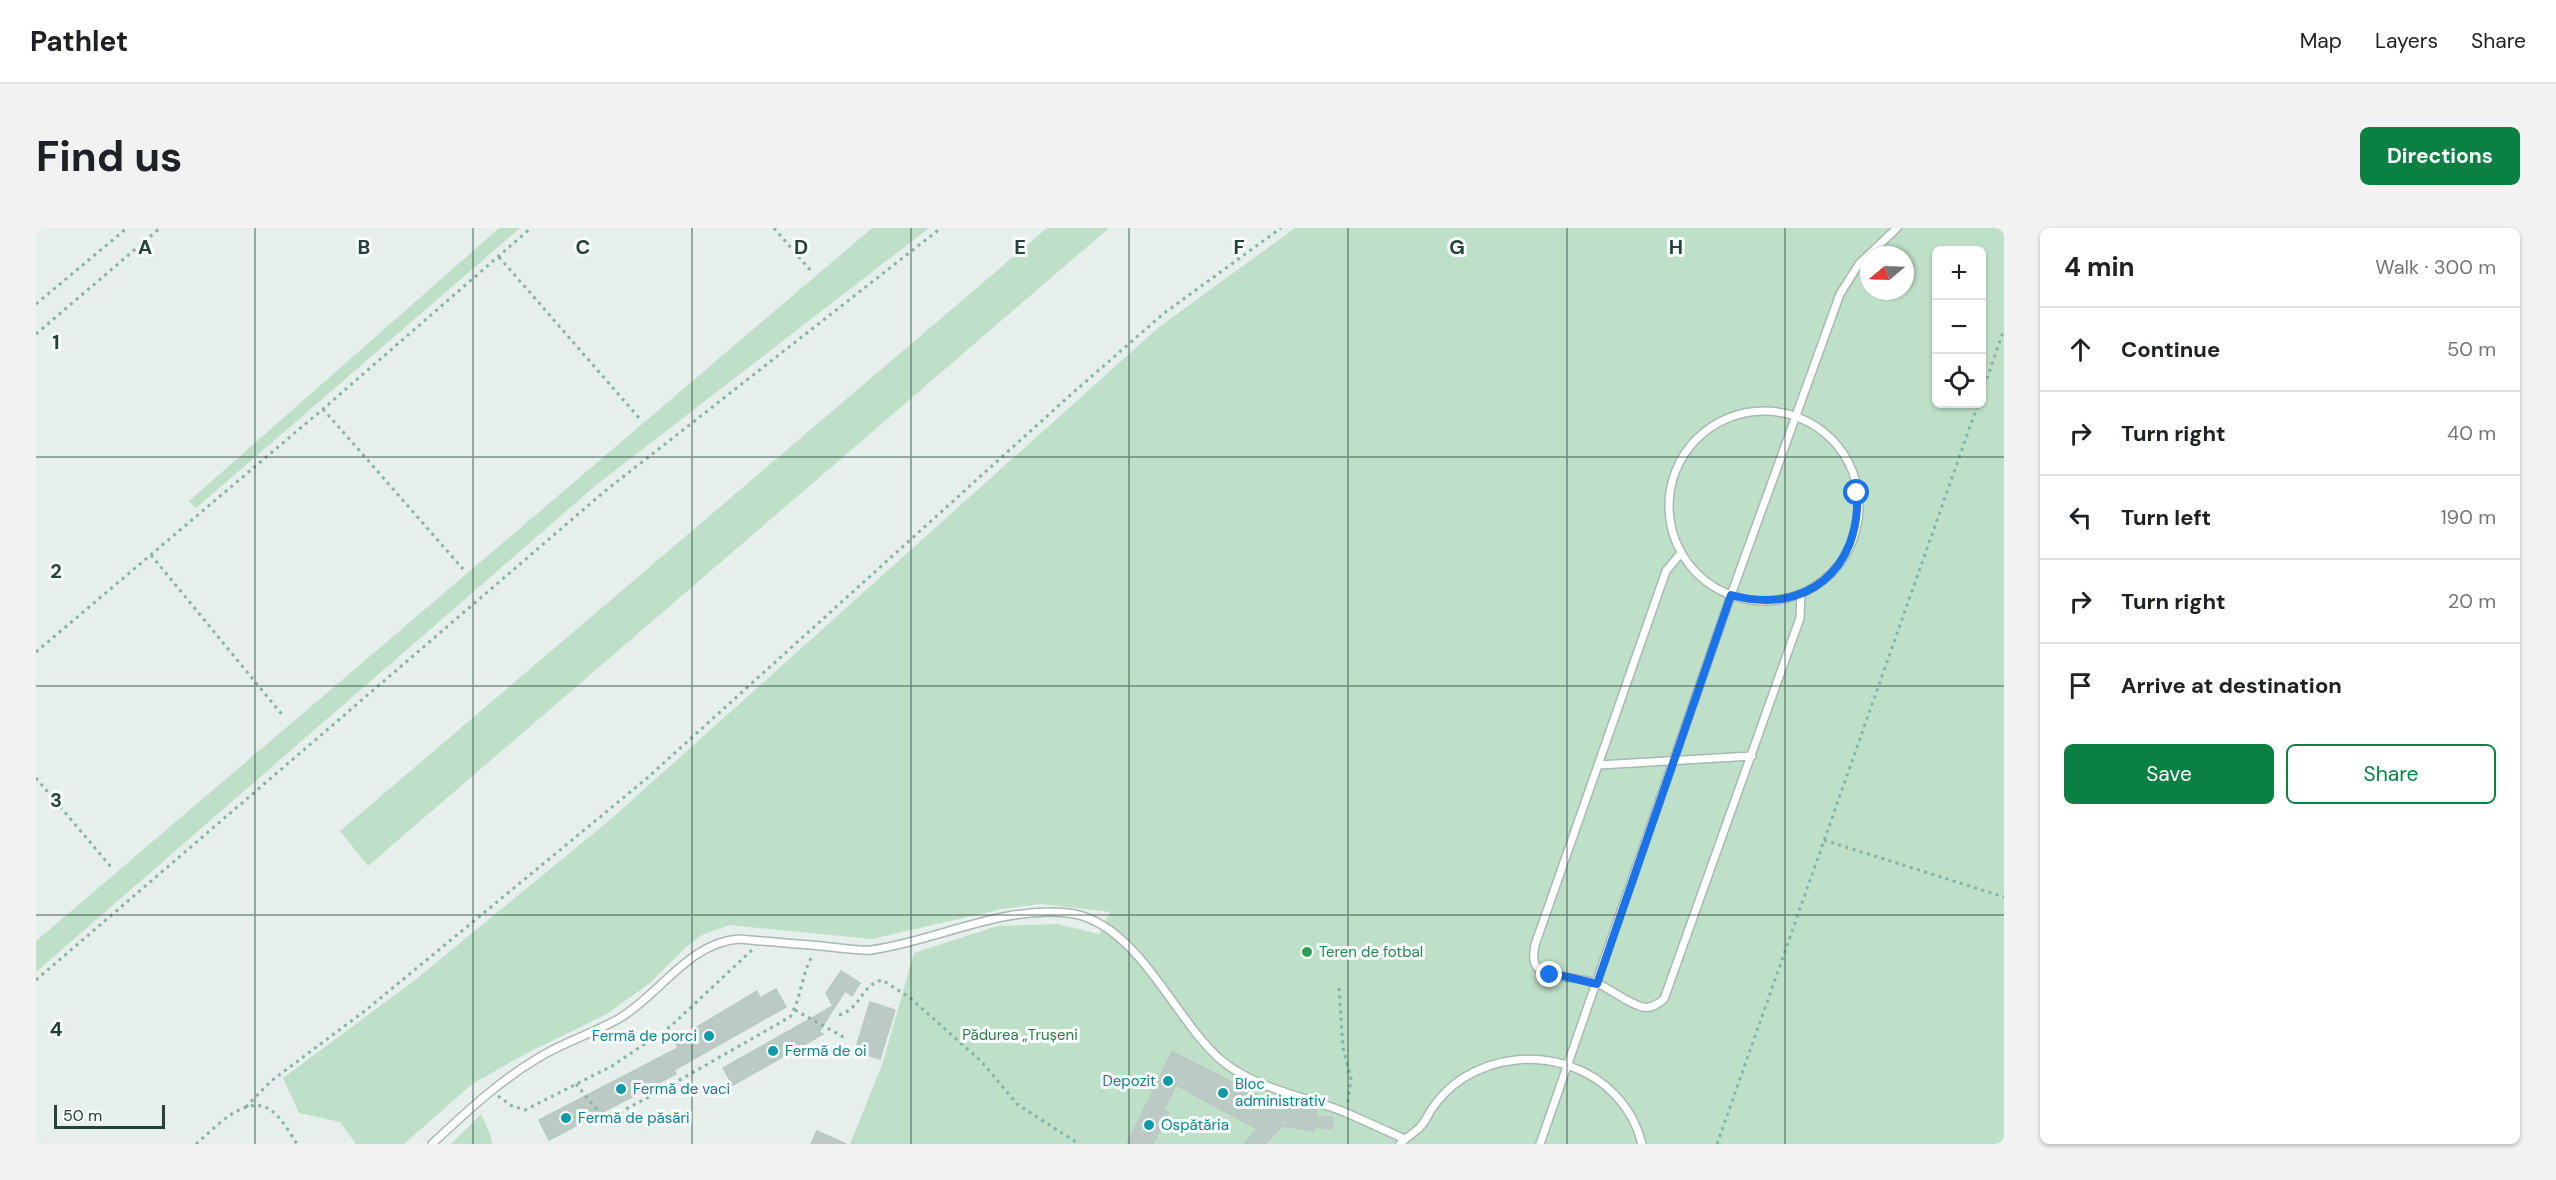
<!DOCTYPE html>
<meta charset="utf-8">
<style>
:root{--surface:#fff;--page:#f2f2f2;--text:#202124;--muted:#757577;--line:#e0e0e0;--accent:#0b8043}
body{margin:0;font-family:"DM Sans",sans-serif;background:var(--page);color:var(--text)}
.controls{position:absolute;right:18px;top:18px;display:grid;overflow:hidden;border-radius:9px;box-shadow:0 2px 4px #0004}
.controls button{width:54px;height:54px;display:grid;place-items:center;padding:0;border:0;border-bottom:2px solid var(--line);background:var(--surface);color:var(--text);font:30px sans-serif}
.compass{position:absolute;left:1824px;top:18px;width:54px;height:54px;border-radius:50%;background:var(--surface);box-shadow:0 2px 4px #0004;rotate:251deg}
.scale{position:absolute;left:18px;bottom:15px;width:111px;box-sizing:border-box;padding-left:6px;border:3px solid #24423a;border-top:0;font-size:16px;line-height:21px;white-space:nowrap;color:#24423a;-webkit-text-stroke:4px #f7fbf9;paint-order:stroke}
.stop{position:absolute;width:18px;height:18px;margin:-14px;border:4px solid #1a73e8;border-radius:50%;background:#fff}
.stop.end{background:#1a73e8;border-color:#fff;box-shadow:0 2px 6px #0008}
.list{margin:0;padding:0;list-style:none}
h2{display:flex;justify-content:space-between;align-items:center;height:78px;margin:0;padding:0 24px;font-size:26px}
h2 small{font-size:20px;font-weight:400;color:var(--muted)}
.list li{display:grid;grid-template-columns:39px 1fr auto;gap:18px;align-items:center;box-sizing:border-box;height:84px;padding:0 24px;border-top:2px solid var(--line)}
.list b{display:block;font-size:22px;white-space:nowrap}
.list em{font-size:20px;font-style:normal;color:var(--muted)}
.actions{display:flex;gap:12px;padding:18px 24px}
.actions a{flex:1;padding:14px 0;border:2px solid var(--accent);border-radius:9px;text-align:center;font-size:21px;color:var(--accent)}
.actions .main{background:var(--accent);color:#fff}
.icon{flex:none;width:33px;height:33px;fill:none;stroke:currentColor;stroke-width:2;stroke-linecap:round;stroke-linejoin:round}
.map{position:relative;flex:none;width:1968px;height:916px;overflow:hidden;border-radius:9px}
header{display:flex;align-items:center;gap:36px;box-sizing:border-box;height:84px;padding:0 30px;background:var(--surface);border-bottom:2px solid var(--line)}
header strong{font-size:28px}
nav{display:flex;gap:33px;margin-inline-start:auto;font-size:21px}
.intro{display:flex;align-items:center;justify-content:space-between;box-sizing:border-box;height:144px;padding:0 36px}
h1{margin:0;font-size:42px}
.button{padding:15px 27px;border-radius:9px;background:var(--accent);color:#fff;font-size:21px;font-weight:700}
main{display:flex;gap:36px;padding:0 36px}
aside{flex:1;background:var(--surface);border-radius:9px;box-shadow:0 2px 4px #0004}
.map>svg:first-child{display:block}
.green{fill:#bfe0c8;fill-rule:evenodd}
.building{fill:#bbcac4;stroke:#b8c9c2;stroke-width:1.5}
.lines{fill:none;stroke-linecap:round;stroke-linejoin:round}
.service-casing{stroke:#a8b8b2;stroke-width:10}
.path{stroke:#86b3a5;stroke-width:3;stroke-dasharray:3 4.5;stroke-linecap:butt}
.service{stroke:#fff;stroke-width:7}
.route{stroke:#1a73e8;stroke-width:8}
.grid{fill:none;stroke:#24423a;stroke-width:1.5;stroke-opacity:0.55}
.leisure-dot{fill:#2e9e5b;stroke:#f7fbf9;stroke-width:2}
.culture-dot{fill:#0f9aa8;stroke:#f7fbf9;stroke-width:2}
.labels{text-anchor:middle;stroke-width:6;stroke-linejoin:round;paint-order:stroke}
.leisure-label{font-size:15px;fill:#27864d;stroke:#f7fbf9;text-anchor:start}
.park-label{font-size:15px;fill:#2d7a4b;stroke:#f7fbf9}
.culture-label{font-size:15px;fill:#0d838f;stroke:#f7fbf9;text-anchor:start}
.grid-label{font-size:20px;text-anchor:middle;font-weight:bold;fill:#24423a;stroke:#f7fbf9;stroke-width:6;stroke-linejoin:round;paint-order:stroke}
</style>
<header>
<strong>Pathlet</strong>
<nav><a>Map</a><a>Layers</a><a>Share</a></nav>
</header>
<div class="intro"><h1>Find us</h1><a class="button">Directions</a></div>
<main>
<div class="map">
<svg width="1968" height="916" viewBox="0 0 1968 916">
<rect width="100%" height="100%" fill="#e6efeb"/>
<!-- green -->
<path class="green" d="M463,0H484L160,280L153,273Z
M836,0H893L559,258L0,744V713Z
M1011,0H1073L332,638L304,603Z
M1259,0H1968V916H814L847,834L878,725L961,698L1021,696L1063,706L1074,684L1005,676L966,681L836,711L693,697L666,707L648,721L614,755L571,786L495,823L436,856L368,916H320L304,894L263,885L247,850L379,752L575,591L1123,99ZM1900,22H1946V176H1900ZM1833,27H1869V63H1833Z
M445,886L454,906L456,916H415Z"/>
<!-- building -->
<path class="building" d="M805,743L824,755L816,768L809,763L783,804L787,806L697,857L687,840L797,778L790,765Z
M740,761L750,779L638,842L640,846L513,912L503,892L642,820L638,813L721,763L724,770Z
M834,774L859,782L844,831L819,823Z
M1136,824L1220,866L1215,875H1249L1281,880L1280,888L1297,889L1296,901L1279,899L1278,903L1246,898L1229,916H1208L1221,901L1140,857L1128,882L1133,884L1117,916H1091Z
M781,903L810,916H775Z"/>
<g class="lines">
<!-- service casing -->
<g class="service-casing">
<path id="service" d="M1633 278a95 95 0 1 1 190 0a95 95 0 1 1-190 0Z
M1645,325L1630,343L1499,717C1497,727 1496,737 1505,743C1513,749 1547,750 1560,755C1576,761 1590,775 1607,779C1615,781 1622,776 1628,771L1764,390L1765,366
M1563,537L1716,528
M396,916C430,884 462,854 502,830C528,814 558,805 584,790C624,766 654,714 703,711C734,714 764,716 794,719C807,720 822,723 835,722C900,713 963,678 1031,685C1100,691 1138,792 1185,832C1218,860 1267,868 1306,883C1327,892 1348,902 1369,911
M1364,916C1370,909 1379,905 1385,898C1389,894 1392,887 1395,882C1403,870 1415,858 1427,850C1493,809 1586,837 1606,916
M1504,916L1695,367L1804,66L1823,36L1861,0"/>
</g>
<!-- path -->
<path class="path" d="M738,0L775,43
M463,29L604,191
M0,76L91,0
M0,106L124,0
M1946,165L1968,101
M287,181L427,341
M115,327L248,489
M0,424L287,181L495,0
M0,550L75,639
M1788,612L1968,669
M0,752L569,263L905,0
M1303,760L1307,820L1315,851L1312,874
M759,782L811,811
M803,787C825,781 824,758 846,752L873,769L945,833L981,876L1043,916
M540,856L566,888L575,889L626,862L754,789C766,769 765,746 777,727
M462,868L476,878L489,882L576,838L635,798L717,721
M210,879L235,853L330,782L610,551L1031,170L1127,86L1245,0
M160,916C178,901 211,863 236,883C246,891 254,905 261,916
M1681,916L1942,176"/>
<!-- service -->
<use href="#service" class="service"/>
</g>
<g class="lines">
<!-- route -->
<path class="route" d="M1514,747H1523L1561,756L1695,367C1770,388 1825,341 1821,265"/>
</g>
<!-- grid -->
<path class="grid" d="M219,0V916M437,0V916M656,0V916M875,0V916M1093,0V916M1312,0V916M1531,0V916M1749,0V916M0,229H1968M0,458H1968M0,687H1968"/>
<!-- markers -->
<circle class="leisure-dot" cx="1271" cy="724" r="6"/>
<g class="culture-dot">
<circle cx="673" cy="808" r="6"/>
<circle cx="737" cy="823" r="6"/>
<circle cx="1132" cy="853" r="6"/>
<circle cx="585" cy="861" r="6"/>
<circle cx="1187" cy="865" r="6"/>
<circle cx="530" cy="890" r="6"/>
<circle cx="1113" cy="897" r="6"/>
</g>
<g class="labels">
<!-- leisure labels -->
<g class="leisure-label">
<text x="1283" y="729">Teren de fotbal</text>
</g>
<!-- park labels -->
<g class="park-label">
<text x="984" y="812">Pădurea „Trușeni</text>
</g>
<!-- culture labels -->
<g class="culture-label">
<text x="661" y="813" text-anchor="end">Fermă de porci</text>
<text x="749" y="828">Fermă de oi</text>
<text x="1120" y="858" text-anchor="end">Depozit</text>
<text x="1199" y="861">Bloc<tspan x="1199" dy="17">administrativ</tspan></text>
<text x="597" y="866">Fermă de vaci</text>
<text x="542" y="895">Fermă de păsări</text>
<text x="1125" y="902">Ospătăria</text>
</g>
</g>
<g class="grid-label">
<text x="109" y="26">A</text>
<text x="328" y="26">B</text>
<text x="547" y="26">C</text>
<text x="765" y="26">D</text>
<text x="984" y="26">E</text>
<text x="1203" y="26">F</text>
<text x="1421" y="26">G</text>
<text x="1640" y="26">H</text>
<text x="20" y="121">1</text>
<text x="20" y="350">2</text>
<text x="20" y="579">3</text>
<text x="20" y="808">4</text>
</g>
</svg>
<div class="controls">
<button>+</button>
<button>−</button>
<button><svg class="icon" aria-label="locate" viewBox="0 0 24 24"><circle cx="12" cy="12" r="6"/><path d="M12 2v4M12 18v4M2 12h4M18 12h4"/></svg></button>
</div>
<svg class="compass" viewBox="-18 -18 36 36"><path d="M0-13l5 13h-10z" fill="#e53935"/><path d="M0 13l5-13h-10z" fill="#757577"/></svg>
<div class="scale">50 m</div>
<div class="stop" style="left:1821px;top:265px"></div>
<div class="stop end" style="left:1514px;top:747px"></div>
</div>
<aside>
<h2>4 min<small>Walk · 300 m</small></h2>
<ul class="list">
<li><svg class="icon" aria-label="ahead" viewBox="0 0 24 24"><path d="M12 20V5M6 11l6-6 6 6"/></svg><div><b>Continue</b></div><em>50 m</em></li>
<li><svg class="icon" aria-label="right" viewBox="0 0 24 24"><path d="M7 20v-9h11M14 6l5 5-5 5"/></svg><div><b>Turn right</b></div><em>40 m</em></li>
<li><svg class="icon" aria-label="left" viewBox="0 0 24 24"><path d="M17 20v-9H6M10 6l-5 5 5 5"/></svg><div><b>Turn left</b></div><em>190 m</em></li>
<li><svg class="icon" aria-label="right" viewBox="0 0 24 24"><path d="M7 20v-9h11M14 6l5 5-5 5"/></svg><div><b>Turn right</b></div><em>20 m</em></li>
<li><svg class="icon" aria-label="arrive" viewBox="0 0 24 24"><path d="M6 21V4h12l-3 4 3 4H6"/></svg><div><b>Arrive at destination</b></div></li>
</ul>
<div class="actions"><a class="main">Save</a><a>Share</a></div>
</aside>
</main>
